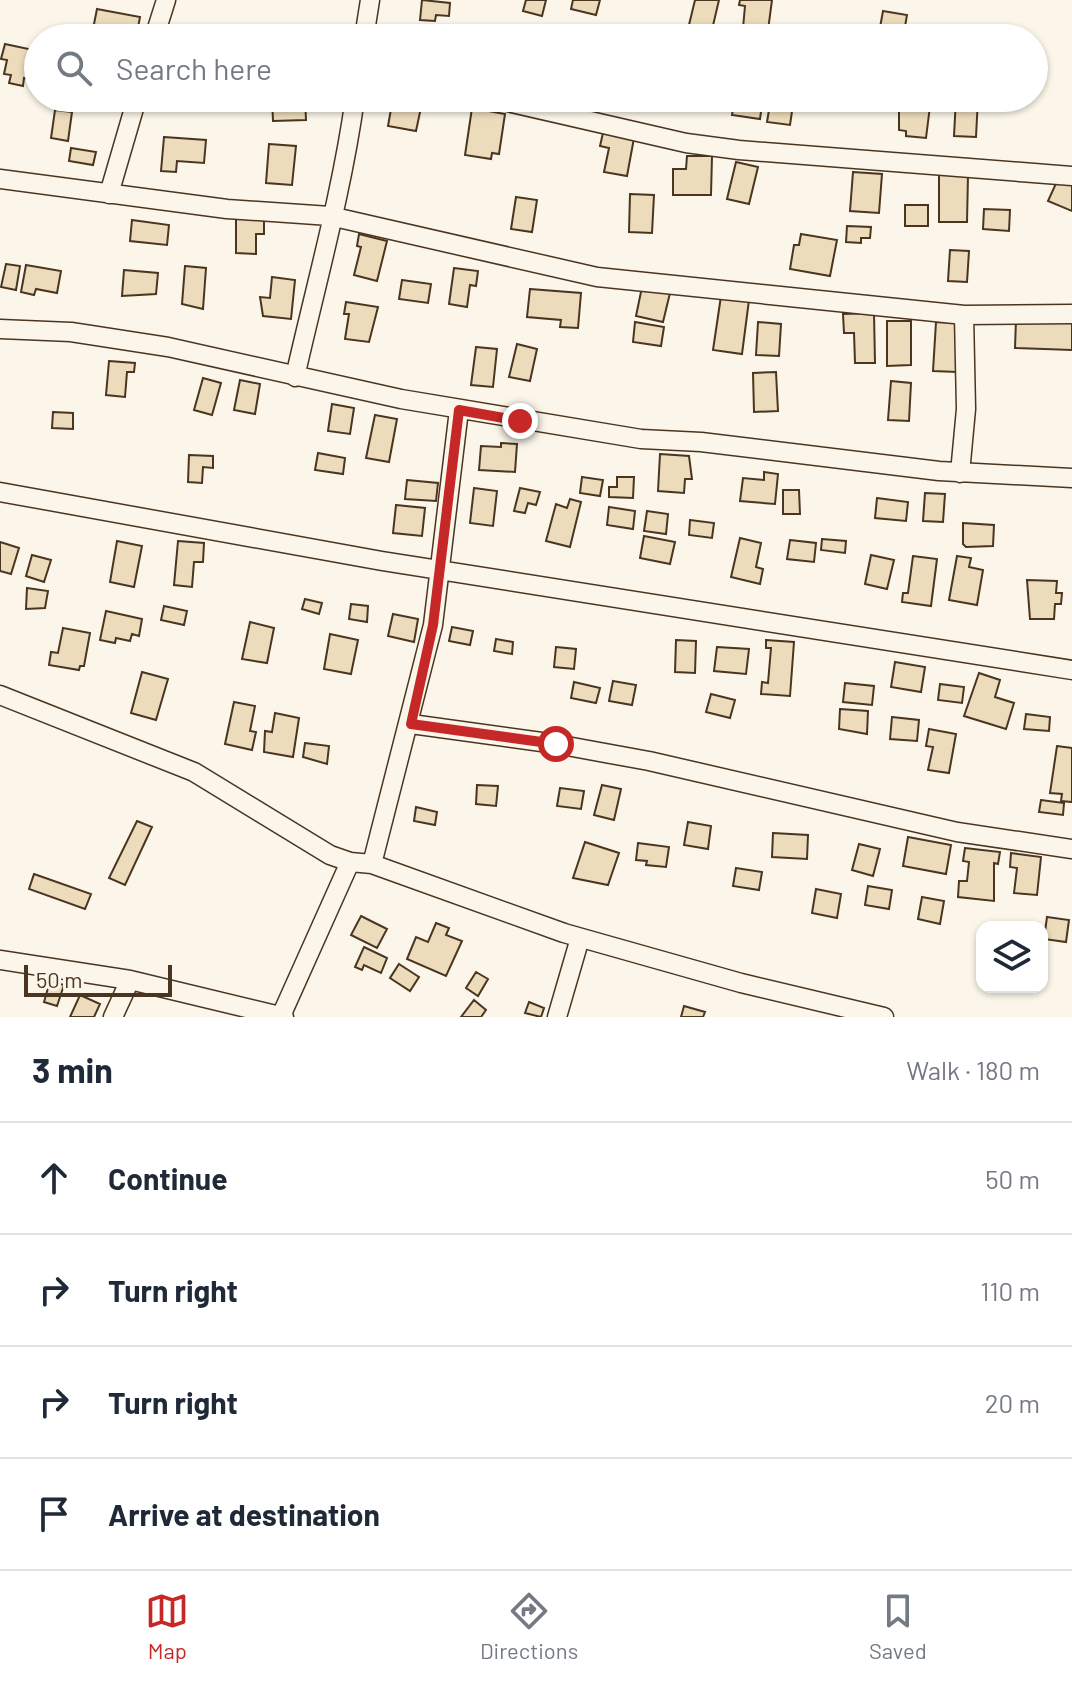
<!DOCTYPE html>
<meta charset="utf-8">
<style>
:root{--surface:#fff;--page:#f2f2f3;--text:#1f2937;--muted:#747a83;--line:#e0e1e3;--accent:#c62828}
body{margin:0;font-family:Barlow,sans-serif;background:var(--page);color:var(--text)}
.controls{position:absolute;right:24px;bottom:24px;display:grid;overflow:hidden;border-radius:16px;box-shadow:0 2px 6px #0004}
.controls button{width:72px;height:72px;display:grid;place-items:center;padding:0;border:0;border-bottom:2px solid var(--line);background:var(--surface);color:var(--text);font:40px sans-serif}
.scale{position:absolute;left:24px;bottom:20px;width:148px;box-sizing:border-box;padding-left:8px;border:4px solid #4a3520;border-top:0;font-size:22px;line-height:28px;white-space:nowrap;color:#4a3520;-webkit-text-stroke:6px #fbf6e9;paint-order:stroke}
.stop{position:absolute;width:24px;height:24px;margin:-18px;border:6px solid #c62828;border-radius:50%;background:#fff}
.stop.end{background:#c62828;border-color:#fff;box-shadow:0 2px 8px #0008}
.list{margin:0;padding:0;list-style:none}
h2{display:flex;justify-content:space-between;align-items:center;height:104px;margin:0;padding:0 32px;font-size:34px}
h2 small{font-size:26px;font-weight:400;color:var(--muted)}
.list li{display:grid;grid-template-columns:52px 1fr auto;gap:24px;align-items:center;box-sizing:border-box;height:112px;padding:0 32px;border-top:2px solid var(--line)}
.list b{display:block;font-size:30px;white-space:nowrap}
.list em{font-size:26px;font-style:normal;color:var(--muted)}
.icon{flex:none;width:44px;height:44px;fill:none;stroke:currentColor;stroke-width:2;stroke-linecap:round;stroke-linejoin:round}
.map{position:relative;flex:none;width:1072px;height:1017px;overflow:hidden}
.search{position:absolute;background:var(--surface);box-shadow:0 2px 6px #0004;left:24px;right:24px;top:24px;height:88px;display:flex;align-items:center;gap:20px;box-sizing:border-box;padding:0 28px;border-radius:44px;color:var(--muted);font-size:30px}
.sheet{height:552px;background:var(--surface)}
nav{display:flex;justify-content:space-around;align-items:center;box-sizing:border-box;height:112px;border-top:2px solid var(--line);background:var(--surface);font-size:22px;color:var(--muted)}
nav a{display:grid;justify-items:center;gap:4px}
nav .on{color:var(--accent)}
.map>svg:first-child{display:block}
.building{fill:#ecdcbc;stroke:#4a3520;stroke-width:2}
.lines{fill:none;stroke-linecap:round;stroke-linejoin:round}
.minor-casing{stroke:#4a3520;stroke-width:21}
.minor{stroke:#fbf6e9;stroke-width:18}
.route{stroke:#c62828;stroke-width:10}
</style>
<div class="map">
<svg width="1072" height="1017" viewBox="0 0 1072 1017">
<rect width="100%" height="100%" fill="#fbf6e9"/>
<!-- building -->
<path class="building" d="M422,0L450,3L449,16L436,15L435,21L420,20Z
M526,0H546L542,16L523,11Z
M573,0H600L596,15L571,9Z
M695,0H719L711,34L688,29Z
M740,0H772L767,38L733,35L734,27L743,28L745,6L739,5Z
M97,9L140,17L136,38L92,34Z
M883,11L907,15L903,38H874L875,32L879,33Z
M515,25H535V38H515Z
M5,44L38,51V81L24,78L23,86L9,83L11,75L4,74L7,60L1,59Z
M272,98H305L306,120L273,121Z
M393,98H423L416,131L388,126Z
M730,98H763L760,119L732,115L734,102Z
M771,98H794L790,125L767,122Z
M867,98H890L888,110L875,109L876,103L867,102Z
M908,98H931L926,138L906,136V131L899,130V103L907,104Z
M956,98H978L976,137L954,136Z
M472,108L505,114L499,154L492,153L491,159L465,155Z
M55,110L72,112L68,141L51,138Z
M603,133L634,138L627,176L604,172L609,148L600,146Z
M164,137L206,140L204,163L177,161L176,172L161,171Z
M269,144L296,146L292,185L266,183Z
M71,148L96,152L93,165L69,161Z
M687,156H712L711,195H673V169H686Z
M736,162L758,167L749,204L727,199Z
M853,172L882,174L879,213L850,211Z
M939,175H968L967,222H939Z
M1058,179L1072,185V211L1048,201Z
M630,194L654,195L652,233L629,232Z
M516,197L537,200L532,232L511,229Z
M905,205H928V226H905Z
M984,209L1010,210L1009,231L983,229Z
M236,218H264V234H256V254L236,253Z
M132,220L169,225L167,245L130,241Z
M847,226L871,227L870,238H861V243L846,242Z
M359,234L387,241L377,281L354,275L361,247L357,246Z
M801,234L837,240L830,276L790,269L794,245H799Z
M950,250L969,251L967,282L948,281Z
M6,264L20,266L16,290L1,287Z
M26,265L61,271L57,293L36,289L34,295L21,292Z
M185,266L206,268L203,309L182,304Z
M454,268L478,271L476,286L470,285L467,307L449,304Z
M124,270L158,273L156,294L122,296Z
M272,277L295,280L291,319L263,316L260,297L270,298Z
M402,280L431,284L428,303L399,299Z
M642,287L670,293L663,322L636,316Z
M530,289L581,293L578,328L560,327L561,320L527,317Z
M721,296L749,300L742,354L713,350Z
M346,302L378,307L369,342L345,339L349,314H344Z
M874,313L875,363H855L854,333H844L843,314Z
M1016,319L1072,321V350L1015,348Z
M887,321H911V365L887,366Z
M635,322L664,327L661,346L633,342Z
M758,322L781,324L779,356L756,355Z
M936,322L962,323L957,372L933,371Z
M517,344L537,349L530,381L509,377Z
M476,347L497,349L493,387L471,385Z
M109,361L135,363L134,372H127L125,397L106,395Z
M776,372L778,411L754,412L753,373Z
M203,378L221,383L212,415L194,410Z
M240,380L260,384L255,414L234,410Z
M891,381L911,383L909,421L888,420Z
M332,404L354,408L350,434L328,431Z
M53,412L73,413V429L52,428Z
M375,415L397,419L389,462L366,458Z
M501,443L517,444L515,472L479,470L481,446L501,447Z
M318,453L345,458L343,474L315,470Z
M660,454L689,456L692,479H685L684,493L658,491Z
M189,455L213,456V468L203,467L202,483L188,482Z
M764,472L778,474L775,504L740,501L743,478L764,480Z
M582,477L603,480L600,496L580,493Z
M617,477H634L633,498L609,497V487H617Z
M407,480L438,483L436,501L405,499Z
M474,488L497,491L493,526L470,523Z
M520,488L540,492L536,505L528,503L525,513L514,511Z
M783,490H799L800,514H783Z
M925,493L945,494L943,522L923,521Z
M877,498L908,502L906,521L875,518Z
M570,499L581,502L570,547L546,541L556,504L567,508Z
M396,505L425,508L422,536L393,533Z
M609,507L635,511L633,529L607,525Z
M647,511L668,514L666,534L644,531Z
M690,520L714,523L712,538L689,535Z
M963,523L994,525L993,546L966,547L963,544Z
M644,536L675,542L670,564L640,558Z
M740,538L761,543L756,567L763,569L760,584L731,577Z
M822,539L846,541L845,553L821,550Z
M790,540L816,543L814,562L787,559Z
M117,541L142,546L134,587L110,582Z
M178,541L204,543L203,562H194L192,587L174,585Z
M0,542L19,548L11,574L0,571Z
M32,555L51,560L44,582L26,576Z
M871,555L894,560L887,589L865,584Z
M913,556L937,559L931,606L902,602L903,593H908Z
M957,556L971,558L969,567L983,570L977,605L949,600Z
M1027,580L1057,581L1056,593H1062L1061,604H1055L1054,619H1030Z
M27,588L48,591L45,608L26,609Z
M305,599L322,603L319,614L302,609Z
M351,604L368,606L367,622L349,619Z
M164,606L187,611L184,625L161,620Z
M106,611L142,619L139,636L132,634L130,641L116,638L115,643L100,640Z
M393,614L418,619L414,642L388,636Z
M250,622L274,628L267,663L242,659Z
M452,627L473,631L470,645L449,641Z
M63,628L90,633L84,666H80L79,670L49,665L51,652L58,653Z
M330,634L358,640L351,674L324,669Z
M496,639L513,642L512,654L494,651Z
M676,640L696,641L695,673L675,672Z
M766,640L794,642L790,696L761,694L762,682L768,683L771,648H766Z
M556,647L576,649L574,669L554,667Z
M717,647L749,649L746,674L714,671Z
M895,662L925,667L921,692L891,687Z
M142,672L168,679L156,720L131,713Z
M979,673L1000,680L995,697L1014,703L1006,729L964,716Z
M613,681L636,685L632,705L609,701Z
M574,682L600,688L596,703L571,698Z
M845,683L874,686L872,705L843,702Z
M940,684L964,687L962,703L938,700Z
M711,694L735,700L730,718L706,712Z
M234,702L255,706L250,731L256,732L252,750L225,744Z
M840,709L868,711L867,734L839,729Z
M275,713L299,718L293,757L264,752L265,731L272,732Z
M1026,714L1050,717L1049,731L1024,729Z
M892,717L919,720L917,741L890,739Z
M929,729L956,734L949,773L928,770L933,747L926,746Z
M305,743L329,746L327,764L303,757Z
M1057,746L1072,748V802L1061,801L1062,794L1050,793Z
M477,785L498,786L496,806L476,804Z
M602,785L621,789L614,820L594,815Z
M560,788L584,791L581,809L557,806Z
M1041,800L1064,803L1063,815L1039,812Z
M416,807L437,812L435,825L414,821Z
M137,821L152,827L125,885L109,878Z
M688,822L711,826L708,849L684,845Z
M773,833L808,835L807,859L772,857Z
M908,837L951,845L946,874L903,866Z
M585,842L619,853L608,885L573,878Z
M638,843L669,847L666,867L646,865L647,861L636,860Z
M859,844L880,849L873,876L852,870Z
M965,848L1000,852L998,864L994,863V901L958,897L959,881H967L969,862L963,861Z
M1011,853L1041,857L1037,895L1014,893L1017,868L1010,867Z
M736,868L762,872L759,890L733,886Z
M34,874L91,894L85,909L29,889Z
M868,886L892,890L889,909L865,905Z
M816,889L841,894L837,918L812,913Z
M922,897L944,901L940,924L918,919Z
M361,916L387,929L377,948L351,935Z
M1047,917L1069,920L1066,942L1044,939Z
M436,923L449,928L446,935L462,941L446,976L407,959L416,937L428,942Z
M364,947L387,958L381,973L364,965L362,970L355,967Z
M399,964L419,977L410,991L390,978Z
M476,972L488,979L478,996L466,988Z
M50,981L64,985L57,1006L44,1002Z
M80,995L100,1004L94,1017H70Z
M474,1000L486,1010L481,1017H461Z
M529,1002L544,1008L541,1017L525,1013Z
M684,1006L705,1012L703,1017H681Z"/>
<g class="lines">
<!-- minor casing -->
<g class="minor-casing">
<path id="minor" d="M154,38L166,0
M364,38L370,0
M490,98L686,143L739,150L1072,176
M0,179L227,209L330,216L597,277L964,315L1072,314
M109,194L137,98
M0,329L71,332L168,347L401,399L641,439L701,442L939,471L1072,478
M295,377C316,284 342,192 355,98
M960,473L966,409L964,315
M0,492L382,561L1072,670
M0,695L194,772L330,855L350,862L372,864L564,933L741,983L884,1017
M411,724L556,744L649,761L957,832L1072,849
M372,864L433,625L459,410
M0,960L130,980L284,1017
M281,1016L350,862
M113,1017L130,980
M557,1017L580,938"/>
</g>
<!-- minor -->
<use href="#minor" class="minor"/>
</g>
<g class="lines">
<!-- route -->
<path class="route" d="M520,421L459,410L433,625L411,724L556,744"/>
</g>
</svg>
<div class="controls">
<button><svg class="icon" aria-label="layers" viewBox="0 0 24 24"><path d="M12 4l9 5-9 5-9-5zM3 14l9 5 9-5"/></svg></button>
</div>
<div class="scale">50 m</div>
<div class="stop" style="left:556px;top:744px"></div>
<div class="stop end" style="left:520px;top:421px"></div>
<div class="search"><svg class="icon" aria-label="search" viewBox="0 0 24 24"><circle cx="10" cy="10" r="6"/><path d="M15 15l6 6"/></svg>Search here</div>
</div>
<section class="sheet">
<h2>3 min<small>Walk · 180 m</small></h2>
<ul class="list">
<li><svg class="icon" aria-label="ahead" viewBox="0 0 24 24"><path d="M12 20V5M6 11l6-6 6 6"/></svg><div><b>Continue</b></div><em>50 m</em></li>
<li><svg class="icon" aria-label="right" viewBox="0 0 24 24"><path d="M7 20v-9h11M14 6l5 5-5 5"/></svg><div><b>Turn right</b></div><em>110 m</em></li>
<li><svg class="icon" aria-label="right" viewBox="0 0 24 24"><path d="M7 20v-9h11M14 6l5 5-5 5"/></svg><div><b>Turn right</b></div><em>20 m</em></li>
<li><svg class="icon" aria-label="arrive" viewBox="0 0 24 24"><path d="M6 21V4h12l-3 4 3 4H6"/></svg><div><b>Arrive at destination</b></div></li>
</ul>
</section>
<nav>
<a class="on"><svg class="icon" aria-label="map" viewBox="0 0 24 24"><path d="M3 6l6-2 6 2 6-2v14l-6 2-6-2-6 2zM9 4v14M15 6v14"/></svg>Map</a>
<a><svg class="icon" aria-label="directions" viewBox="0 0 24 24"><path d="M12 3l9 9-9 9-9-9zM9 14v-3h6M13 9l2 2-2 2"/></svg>Directions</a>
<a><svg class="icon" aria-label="saved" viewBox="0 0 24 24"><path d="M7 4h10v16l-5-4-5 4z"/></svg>Saved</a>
</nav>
